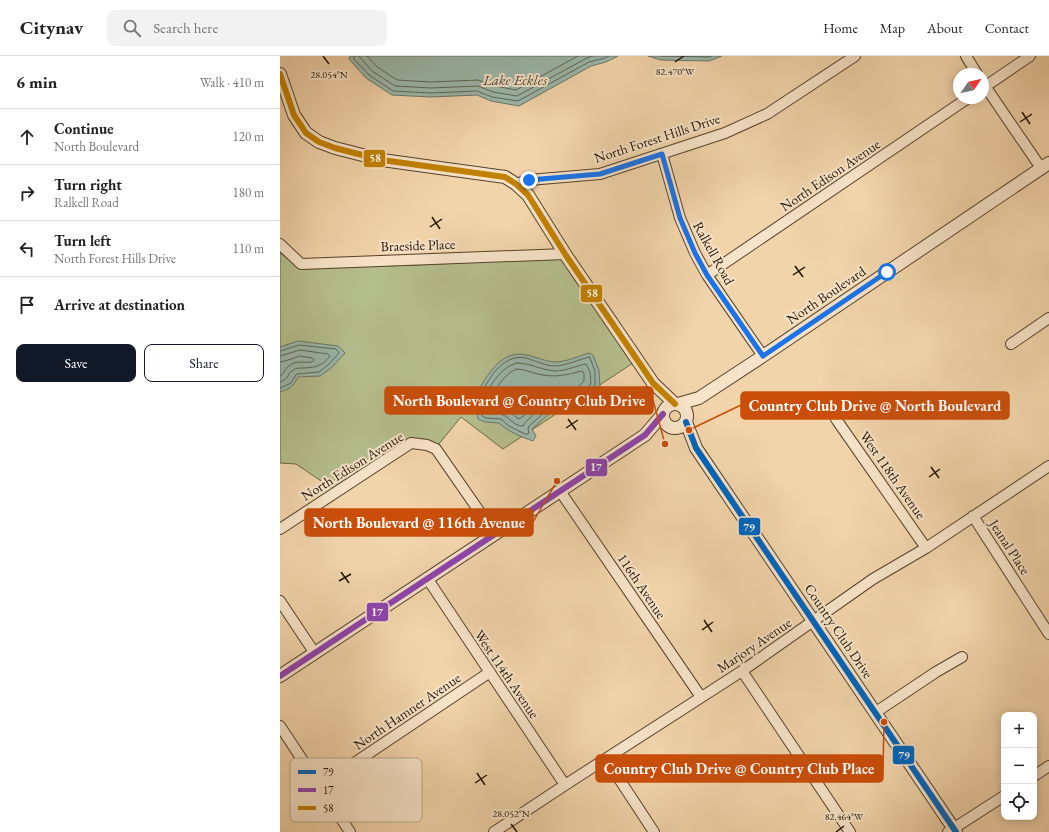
<!DOCTYPE html>
<meta charset="utf-8">
<style>
:root{--surface:#fff;--page:#f2f2f2;--text:#222;--muted:#767676;--line:#e0e0e0;--accent:#111827}
body{margin:0;font-family:"EB Garamond",serif;background:var(--page);color:var(--text)}
.controls{position:absolute;right:12px;bottom:12px;display:grid;overflow:hidden;border-radius:8px;box-shadow:0 2px 10px #0003}
.controls button{width:36px;height:36px;display:grid;place-items:center;padding:0;border:0;border-bottom:1px solid var(--line);background:var(--surface);color:var(--text);font:20px sans-serif}
.compass{position:absolute;left:673px;top:12px;width:36px;height:36px;border-radius:50%;background:var(--surface);box-shadow:0 2px 10px #0003;rotate:56deg}
.stop{position:absolute;width:12px;height:12px;margin:-9px;border:3px solid #1a73e8;border-radius:50%;background:#fff}
.stop.end{background:#1a73e8;border-color:#fff;box-shadow:0 1px 4px #0008}
.list{margin:0;padding:0;list-style:none}
h2{display:flex;justify-content:space-between;align-items:center;height:52px;margin:0;padding:0 16px;font-size:17px}
h2 small{font-size:13px;font-weight:400;color:var(--muted)}
.list li{display:grid;grid-template-columns:26px 1fr auto;gap:12px;align-items:center;box-sizing:border-box;height:56px;padding:0 16px;border-top:1px solid var(--line)}
.list b{display:block;font-size:15px;white-space:nowrap}
.list p{margin:0;font-size:13px;white-space:nowrap;color:var(--muted)}
.list em{font-size:13px;font-style:normal;color:var(--muted)}
.actions{display:flex;gap:8px;padding:12px 16px}
.actions a{flex:1;padding:9px 0;border:1px solid var(--accent);border-radius:8px;text-align:center;font-size:14px;color:var(--accent)}
.actions .main{background:var(--accent);color:#fff}
.icon{flex:none;width:22px;height:22px;fill:none;stroke:currentColor;stroke-width:2;stroke-linecap:round;stroke-linejoin:round}
.map{position:relative;flex:none;width:769px;height:776px;overflow:hidden}
header{display:flex;align-items:center;gap:24px;box-sizing:border-box;height:56px;padding:0 20px;background:var(--surface);border-bottom:1px solid var(--line)}
header strong{font-size:19px}
nav{display:flex;gap:22px;margin-inline-start:auto;font-size:14px}
.search{width:280px;height:36px;background:var(--page);display:flex;align-items:center;gap:10px;box-sizing:border-box;padding:0 14px;border-radius:8px;color:var(--muted);font-size:15px}
main{display:flex}
aside{flex:1;background:var(--surface)}
.map>svg:first-child{display:block}
.green{fill:#b5be8d;stroke:#6c6846}
.water{fill:#9bb8ac;stroke:#6b7667}
.lines{fill:none;stroke-linecap:round;stroke-linejoin:round}
.shore{stroke:#5e6556;stroke-width:1}
.minor-casing{stroke:#56422a;stroke-width:12}
.tertiary-casing{stroke:#56422a;stroke-width:14}
.minor{stroke:#f7e3c8;stroke-width:10}
.tertiary{stroke:#f7e3c8;stroke-width:12}
.bus-1-casing{stroke:#f7e3c8;stroke-width:9}
.bus-2-casing{stroke:#f7e3c8;stroke-width:9}
.bus-3-casing{stroke:#f7e3c8;stroke-width:9}
.bus-1{stroke:#0065bd;stroke-width:6}
.bus-2{stroke:#8e44ad;stroke-width:6}
.bus-3{stroke:#c28100;stroke-width:6}
.route{stroke:#1a73e8;stroke-width:5}
.ticks{fill:none;stroke:#221200;stroke-width:1.5}
.labels{text-anchor:middle;stroke-width:4;stroke-linejoin:round;paint-order:stroke}
.street-label{font-size:14px;fill:#221200;stroke:#f7e3c8}
.water-label{font-size:15px;font-style:italic;fill:#4c4c3c;stroke:#f7e3c8}
.key{fill:#f7e3c8;stroke:#b7a48c;stroke-width:1}
.key-label{font-size:11px;fill:#221200}
.ticks-label{font-size:10px;text-anchor:middle;fill:#221200;stroke:#f7e3c8;stroke-width:4;stroke-linejoin:round;paint-order:stroke}
.leader{fill:none;stroke:#ca4e0a;stroke-width:1.5}
.callout-dot{fill:#ca4e0a;stroke:#f7e3c8;stroke-width:1.5}
.callout{fill:#ca4e0a;stroke:#ca4e0a;stroke-width:1.5}
.callout-label{font-size:15px;text-anchor:middle;font-weight:bold;fill:#fff}
.line-badge{stroke:#f7e3c8;stroke-width:1.5}
.badge-label{font-size:11px;text-anchor:middle;font-weight:bold;fill:#fff}
</style>
<header>
<strong>Citynav</strong>
<div class="search"><svg class="icon" aria-label="search" viewBox="0 0 24 24"><circle cx="10" cy="10" r="6"/><path d="M15 15l6 6"/></svg>Search here</div>
<nav><a>Home</a><a>Map</a><a>About</a><a>Contact</a></nav>
</header>
<main>
<aside>
<h2>6 min<small>Walk · 410 m</small></h2>
<ul class="list">
<li><svg class="icon" aria-label="ahead" viewBox="0 0 24 24"><path d="M12 20V5M6 11l6-6 6 6"/></svg><div><b>Continue</b><p>North Boulevard</p></div><em>120 m</em></li>
<li><svg class="icon" aria-label="right" viewBox="0 0 24 24"><path d="M7 20v-9h11M14 6l5 5-5 5"/></svg><div><b>Turn right</b><p>Ralkell Road</p></div><em>180 m</em></li>
<li><svg class="icon" aria-label="left" viewBox="0 0 24 24"><path d="M17 20v-9H6M10 6l-5 5 5 5"/></svg><div><b>Turn left</b><p>North Forest Hills Drive</p></div><em>110 m</em></li>
<li><svg class="icon" aria-label="arrive" viewBox="0 0 24 24"><path d="M6 21V4h12l-3 4 3 4H6"/></svg><div><b>Arrive at destination</b></div></li>
</ul>
<div class="actions"><a class="main">Save</a><a>Share</a></div>
</aside>
<div class="map">
<svg width="769" height="776" viewBox="0 0 769 776">
<rect width="100%" height="100%" fill="#f2d4aa"/>
<filter id="stains"><feTurbulence type="fractalNoise" baseFrequency=".005" numOctaves="4"/><feColorMatrix values="0 0 0 0 .2 0 0 0 0 .09 0 0 0 0 .02 0 0 0 .5 -.17"/></filter>
<radialGradient id="worn" r=".72"><stop offset=".6" stop-color="#630" stop-opacity="0"/><stop offset="1" stop-color="#630" stop-opacity=".3"/></radialGradient>
<!-- green -->
<path class="green" d="M0,197L11,205L35,212L138,209L280,202L284,204L353,307L223,393L181,361L158,389L143,383L133,384L53,433L16,408L0,407Z"/>
<!-- water -->
<path class="water" d="M70,0H338L326,6L311,10L239,50L211,45L197,39L151,41L112,39L86,22L69,3Z
M368,0H442L429,5L381,4Z
M18,285L58,290L65,297L51,312L40,320L18,321C14,330 10,333 0,336V291Z
M309,297L313,299L319,314L320,332L306,344L300,355L294,356L281,351L270,357L252,373L256,380L253,385C241,381 229,376 219,367L205,366L198,363L197,355L193,344C204,325 219,292 247,299C257,301 266,306 277,306C288,305 299,300 309,297Z"/>
<g class="lines">
<!-- shore -->
<path class="shore" d="M74,0V3L89,19L113,35L151,37L197,35L212,41L238,45L309,6L325,2L329,0
M79,0L92,15L115,30L151,32L198,30L213,36L237,40L307,2L313,0
M87,0L96,10L117,24L151,26L198,24L215,30L236,34L298,0
M381,0L428,1L432,0
M0,295L19,289L56,293L59,297L48,309L39,316L17,318L15,320L11,327L0,332
M0,300L20,294L48,298L50,300C43,310 34,312 22,312C19,312 16,312 13,314C6,318 11,322 0,326
M309,301L310,302L315,315V331L303,341L297,351L294,352L281,347L267,354L249,370L248,373L249,377L248,378H245L229,370L221,363L206,362L202,360L198,344C207,326 221,297 246,302C256,305 265,310 276,310C287,309 298,304 309,301Z
M0,306L5,305L20,300L32,302L34,304L32,306C24,307 15,304 9,310C5,313 4,318 0,320
M237,307C250,307 261,314 275,315C285,315 296,310 306,308L310,316L311,328L299,338L295,346C290,345 285,341 279,342C269,345 248,361 243,370C233,370 231,362 223,359C218,356 212,358 207,357L203,345C209,331 220,311 237,307Z
M237,313C245,313 251,317 258,318C276,322 285,319 302,315L304,317V325L292,338C288,338 284,336 279,336C264,338 251,356 239,363C235,361 232,357 228,355C223,351 217,352 212,351L209,346C215,334 224,317 237,313Z"/>
<!-- minor casing -->
<g class="minor-casing">
<path id="minor" d="M686,0L697,18
M703,27L761,112
M703,32L750,0
M382,98L400,162L415,197L427,219L483,300
M236,128L249,124L320,118L445,77L487,58L575,0
M0,188L21,208L285,198
M427,219L688,42
M731,288L769,262
M556,363L646,492
M280,435L421,641
M693,460L769,578
M0,473L131,387L147,389L156,393L215,478
M147,522L285,729
M0,545L34,596
M462,615L570,776
M596,656L656,616L682,601
M0,670L70,776
M326,703L374,776
M754,720L769,710
M40,730L210,616
M214,776L285,729L462,615L593,523L646,492L769,410
M668,776L724,740"/>
</g>
<!-- tertiary casing -->
<g class="tertiary-casing">
<path id="tertiary" d="M0,18L14,59L26,77L39,86L55,92L102,104L225,121L236,128L248,139L285,198L373,327L395,348
M383 360a12 12 0 1 1 24 0a12 12 0 1 1-24 0Z
M398,348L419,342L483,300L769,107
M406,366L416,392L676,776
M0,620L365,379L383,358"/>
</g>
<!-- minor -->
<use href="#minor" class="minor"/>
<!-- tertiary -->
<use href="#tertiary" class="tertiary"/>
<!-- bus-1 casing -->
<g class="bus-1-casing">
<path id="bus-1" d="M406,366L416,392L676,776"/>
</g>
<!-- bus-2 casing -->
<g class="bus-2-casing">
<path id="bus-2" d="M0,620L365,379L383,358"/>
</g>
<!-- bus-3 casing -->
<g class="bus-3-casing">
<path id="bus-3" d="M0,18L14,59L26,77L39,86L55,92L102,104L225,121L236,128L248,139L285,198L373,327L395,348"/>
</g>
<!-- bus-1 -->
<use href="#bus-1" class="bus-1"/>
<!-- bus-2 -->
<use href="#bus-2" class="bus-2"/>
<!-- bus-3 -->
<use href="#bus-3" class="bus-3"/>
</g>
<g class="lines">
<!-- route -->
<path class="route" d="M249,124L320,118L382,98L400,162L415,197L427,219L483,300L607,216"/>
</g>
<!-- ticks -->
<path class="ticks" d="M43,0L49,8M395,6L404,0M742,56L750,68M740,66L752,58M152,161L160,173M150,171L162,163M515,210L523,221M513,219L525,211M288,363L296,374M286,372L298,364M651,411L659,422M649,421L660,413M61,516L69,527M59,525L71,518M424,564L432,576M422,574L433,566M197,717L205,729M195,727L207,719M231,768L237,776M556,776L564,770"/>
<g class="labels">
<!-- street labels -->
<g class="street-label">
<text transform="translate(377 82) rotate(-18)" y="5">North Forest Hills Drive</text>
<text transform="translate(550 119) rotate(-34)" y="5">North Edison Avenue</text>
<text transform="translate(138 189) rotate(-2)" y="5">Braeside Place</text>
<text transform="translate(434 197) rotate(61)" y="5">Ralkell Road</text>
<text transform="translate(546 239) rotate(-34)" y="5">North Boulevard</text>
<text transform="translate(72 410) rotate(-32)" y="5">North Edison Avenue</text>
<text transform="translate(613 419) rotate(55)" y="5">West 118th Avenue</text>
<text transform="translate(730 491) rotate(57)" y="5">Jeanal Place</text>
<text transform="translate(362 530) rotate(56)" y="5">116th Avenue</text>
<text transform="translate(559 575) rotate(56)" y="5">Country Club Drive</text>
<text transform="translate(474 589) rotate(-34)" y="5">Marjory Avenue</text>
<text transform="translate(227 618) rotate(56)" y="5">West 114th Avenue</text>
<text transform="translate(127 655) rotate(-34)" y="5">North Hamner Avenue</text>
</g>
<!-- water labels -->
<g class="water-label">
<text x="235" y="29">Lake Eckles</text>
</g>
</g>
<!-- legend -->
<rect x="10" y="702" width="132" height="64" rx="6" class="key"/>
<rect x="18" y="714" width="18" height="4" fill="#0065bd"/>
<rect x="18" y="732" width="18" height="4" fill="#8e44ad"/>
<rect x="18" y="750" width="18" height="4" fill="#c28100"/>
<g class="key-label">
<text x="43" y="720">79</text>
<text x="43" y="738">17</text>
<text x="43" y="756">58</text>
</g>
<g class="ticks-label">
<text x="395" y="19">82.470°W</text>
<text x="49" y="22">28.054°N</text>
<text x="231" y="761">28.052°N</text>
<text x="564" y="764">82.464°W</text>
</g>
<!-- callouts -->
<path class="leader" d="M385 388L373 344M409 374L461 349M277 425L253 466M604 666L603 713"/>
<g class="callout-dot">
<circle cx="385" cy="388" r="4"/>
<circle cx="409" cy="374" r="4"/>
<circle cx="277" cy="425" r="4"/>
<circle cx="604" cy="666" r="4"/>
</g>
<g class="callout">
<rect x="105" y="331" width="268" height="27" rx="4"/>
<rect x="461" y="336" width="268" height="27" rx="4"/>
<rect x="25" y="453" width="228" height="27" rx="4"/>
<rect x="316" y="699" width="287" height="27" rx="4"/>
</g>
<g class="callout-label">
<text x="239" y="350">North Boulevard @ Country Club Drive</text>
<text x="595" y="355">Country Club Drive @ North Boulevard</text>
<text x="139" y="472">North Boulevard @ 116th Avenue</text>
<text x="459" y="718">Country Club Drive @ Country Club Place</text>
</g>
<g class="line-badge">
<rect x="83" y="93" width="23" height="19" rx="4" fill="#c28100"/>
<rect x="300" y="228" width="23" height="19" rx="4" fill="#c28100"/>
<rect x="305" y="402" width="23" height="19" rx="4" fill="#8e44ad"/>
<rect x="458" y="461" width="23" height="19" rx="4" fill="#0065bd"/>
<rect x="86" y="546" width="23" height="20" rx="4" fill="#8e44ad"/>
<rect x="612" y="689" width="23" height="20" rx="4" fill="#0065bd"/>
</g>
<g class="badge-label">
<text x="95" y="106">58</text>
<text x="312" y="241">58</text>
<text x="316" y="415">17</text>
<text x="469" y="475">79</text>
<text x="97" y="560">17</text>
<text x="624" y="703">79</text>
</g>
<rect width="100%" height="100%" filter="url(#stains)"/>
<rect width="100%" height="100%" fill="url(#worn)"/>
</svg>
<div class="controls">
<button>+</button>
<button>−</button>
<button><svg class="icon" aria-label="locate" viewBox="0 0 24 24"><circle cx="12" cy="12" r="6"/><path d="M12 2v4M12 18v4M2 12h4M18 12h4"/></svg></button>
</div>
<svg class="compass" viewBox="-18 -18 36 36"><path d="M0-13l5 13h-10z" fill="#e53935"/><path d="M0 13l5-13h-10z" fill="#767676"/></svg>
<div class="stop" style="left:607px;top:216px"></div>
<div class="stop end" style="left:249px;top:124px"></div>
</div>
</main>
